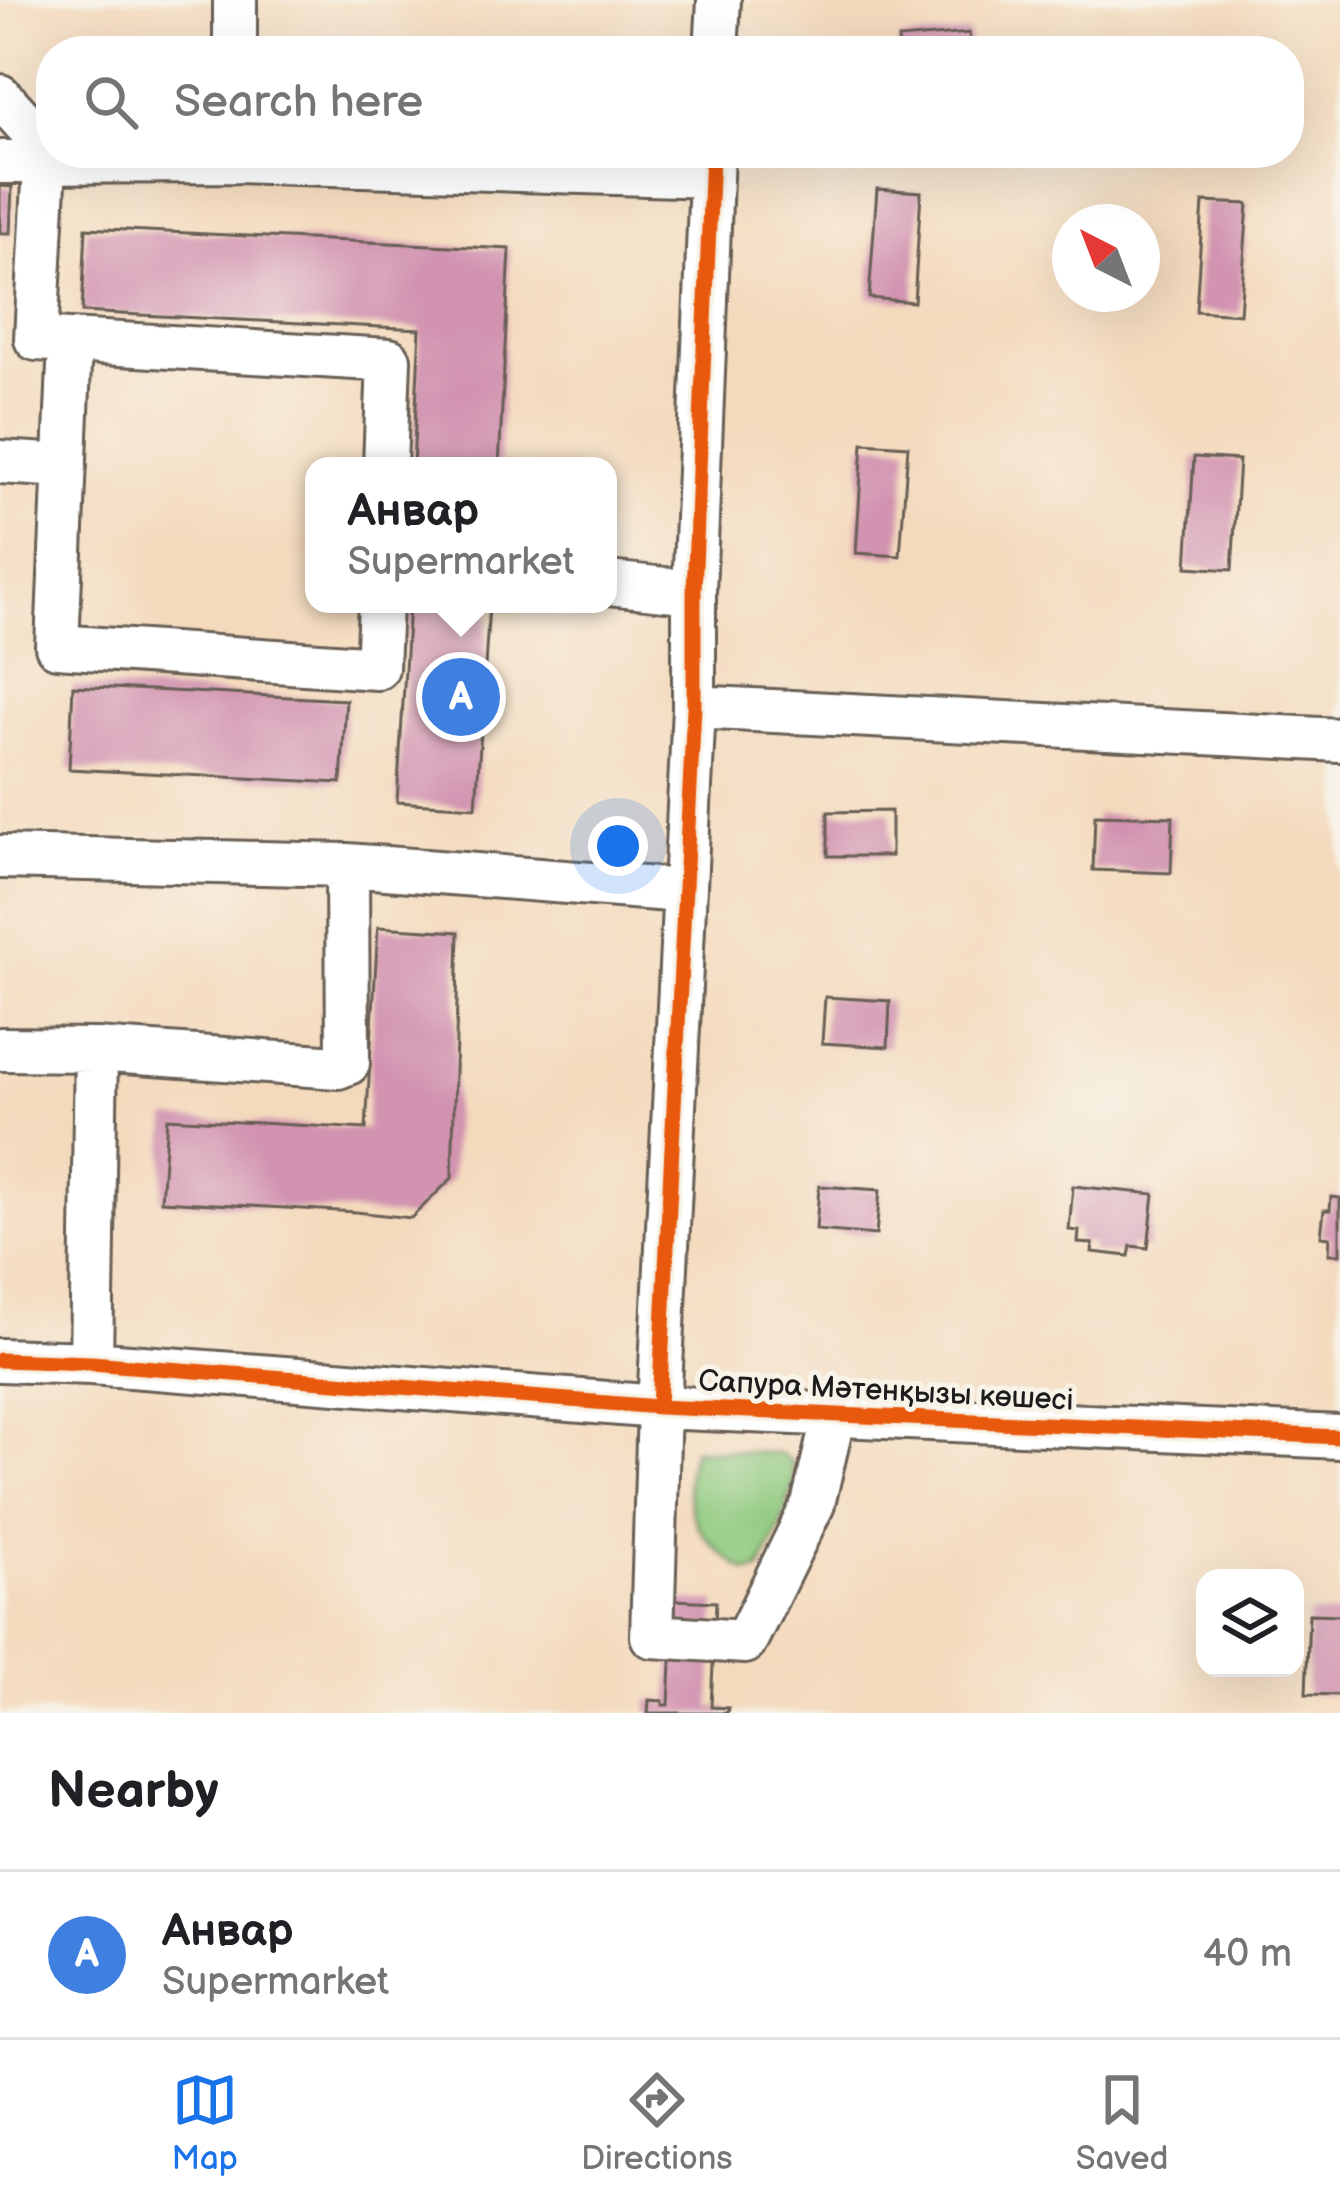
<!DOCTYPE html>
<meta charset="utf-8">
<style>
:root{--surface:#fff;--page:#f2f2f2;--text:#202124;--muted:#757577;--line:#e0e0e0;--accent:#1a73e8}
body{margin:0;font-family:"Balsamiq Sans",sans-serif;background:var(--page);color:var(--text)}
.controls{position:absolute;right:36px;bottom:36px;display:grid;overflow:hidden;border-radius:24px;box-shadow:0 12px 48px #0002}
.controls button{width:108px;height:108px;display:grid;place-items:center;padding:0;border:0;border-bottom:3px solid var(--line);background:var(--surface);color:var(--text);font:60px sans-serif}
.compass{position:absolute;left:1052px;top:204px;width:108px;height:108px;border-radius:50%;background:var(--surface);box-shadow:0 12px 48px #0002;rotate:318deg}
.you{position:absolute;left:618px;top:846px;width:42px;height:42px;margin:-30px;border:9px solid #fff;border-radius:50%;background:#1a73e8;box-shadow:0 0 0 18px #1a73e833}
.badge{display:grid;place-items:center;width:78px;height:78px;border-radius:50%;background:var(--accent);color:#fff;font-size:39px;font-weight:700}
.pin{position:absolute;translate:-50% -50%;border:6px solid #fff;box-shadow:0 3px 12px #0006}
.popup{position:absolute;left:305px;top:457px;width:312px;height:156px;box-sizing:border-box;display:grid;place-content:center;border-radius:24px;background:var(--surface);filter:drop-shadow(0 3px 9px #0005);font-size:39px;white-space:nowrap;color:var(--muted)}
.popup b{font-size:45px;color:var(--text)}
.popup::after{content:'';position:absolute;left:50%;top:100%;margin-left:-24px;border:24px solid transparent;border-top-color:var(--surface)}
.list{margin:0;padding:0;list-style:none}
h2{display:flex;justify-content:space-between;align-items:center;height:156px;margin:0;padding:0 48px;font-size:51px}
h2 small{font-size:39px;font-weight:400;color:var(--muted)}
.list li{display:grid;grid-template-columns:78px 1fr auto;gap:36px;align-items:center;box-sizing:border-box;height:168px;padding:0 48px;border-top:3px solid var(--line)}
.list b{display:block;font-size:45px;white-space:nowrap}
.list p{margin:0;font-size:39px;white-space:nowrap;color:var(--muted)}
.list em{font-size:39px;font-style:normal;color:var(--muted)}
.icon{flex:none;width:66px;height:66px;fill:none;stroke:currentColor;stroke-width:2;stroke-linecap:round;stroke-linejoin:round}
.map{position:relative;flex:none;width:1340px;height:1713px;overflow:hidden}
.search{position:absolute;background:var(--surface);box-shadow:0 12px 48px #0002;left:36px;right:36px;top:36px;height:132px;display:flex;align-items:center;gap:30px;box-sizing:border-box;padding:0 42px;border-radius:48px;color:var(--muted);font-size:45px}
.sheet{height:324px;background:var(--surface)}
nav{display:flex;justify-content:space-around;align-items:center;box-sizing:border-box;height:168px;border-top:3px solid var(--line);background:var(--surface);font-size:33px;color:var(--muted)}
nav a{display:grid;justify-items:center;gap:6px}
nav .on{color:var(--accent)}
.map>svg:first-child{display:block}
.green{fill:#8ec97e;stroke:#55724d;stroke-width:3}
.building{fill:#d193b0}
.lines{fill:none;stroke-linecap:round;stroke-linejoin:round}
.minor-casing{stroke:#685e54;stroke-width:48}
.minor{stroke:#fff;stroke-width:42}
.cycleway-casing{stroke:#f7f3e8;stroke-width:22}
.cycleway{stroke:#e8590c;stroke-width:15}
.labels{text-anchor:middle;stroke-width:10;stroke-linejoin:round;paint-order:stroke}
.street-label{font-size:30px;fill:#1c1c1c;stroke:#f7f3e8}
</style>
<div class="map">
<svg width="1340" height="1713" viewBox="0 0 1340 1713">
<rect width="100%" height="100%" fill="#f7f3e8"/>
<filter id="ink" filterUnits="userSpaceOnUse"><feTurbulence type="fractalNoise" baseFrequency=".00833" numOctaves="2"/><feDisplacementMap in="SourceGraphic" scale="24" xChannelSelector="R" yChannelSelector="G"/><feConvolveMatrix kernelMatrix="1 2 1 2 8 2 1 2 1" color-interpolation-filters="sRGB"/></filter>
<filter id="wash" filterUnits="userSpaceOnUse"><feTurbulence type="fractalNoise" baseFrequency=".004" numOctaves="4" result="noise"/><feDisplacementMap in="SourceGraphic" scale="48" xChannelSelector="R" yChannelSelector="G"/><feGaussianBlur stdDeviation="2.7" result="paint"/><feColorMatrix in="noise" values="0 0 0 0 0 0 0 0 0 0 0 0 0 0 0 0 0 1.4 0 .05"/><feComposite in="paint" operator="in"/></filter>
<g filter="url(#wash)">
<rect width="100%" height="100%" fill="#f4dabd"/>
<!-- green -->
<path class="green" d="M693,1449L781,1454L792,1462L794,1483L779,1530L760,1570L747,1572C699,1542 676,1506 693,1449Z"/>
<g id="blocks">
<!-- building -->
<path class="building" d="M969,33L971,51H899L898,39Z
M1263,36V51H1212V37Z
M0,186L12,187L10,233H0Z
M877,189L921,192L914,302L869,298Z
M1203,202L1248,204L1240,314L1196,311Z
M86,228L510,249L499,466H413L420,329L82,312Z
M863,443L908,446L900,556L856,553Z
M1194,457L1239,460L1232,570L1187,567Z
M409,604H489L476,807L397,802Z
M73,686L346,700L341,783L69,769Z
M891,811V856H828V812Z
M1095,815L1173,817L1171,873L1093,870Z
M378,927L459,932L452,1178L411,1218L356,1212L161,1201L167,1118L366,1129Z
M825,997L890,1001L888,1047L822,1043Z
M819,1186L880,1190L876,1235L816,1230Z
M1073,1186L1154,1194L1148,1248L1131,1246L1129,1256L1092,1252L1093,1244L1078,1243L1079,1231L1069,1230Z
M1331,1197L1340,1198V1254H1329L1330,1237L1321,1236L1324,1210H1330Z
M674,1600L716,1602L711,1707L728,1708L727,1713H648L649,1700L663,1701V1705H669Z
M1309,1614L1340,1615V1695L1306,1694Z"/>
</g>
</g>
<g filter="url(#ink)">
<use href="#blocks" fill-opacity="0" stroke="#685e54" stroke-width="3"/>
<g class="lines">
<!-- minor casing -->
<g class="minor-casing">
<path id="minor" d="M235,0V51
M716,51L719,0
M0,96L51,152
M712,153L694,592V707L659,1407L652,1636L745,1642L813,1504L834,1415
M0,162L235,161L711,176
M45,163L36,339L389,360L385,466
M70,342L57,646L377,668L380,604
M0,462L65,466
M608,583L694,592
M694,707L1340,740
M0,857L347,865L682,891
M0,1049L96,1050L338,1067L348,1063L347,865
M0,1360L91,1363L659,1407L1340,1437
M91,1363L96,1050"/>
</g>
<!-- minor -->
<use href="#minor" class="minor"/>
<!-- cycleway casing -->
<g class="cycleway-casing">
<path id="cycleway" d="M0,1360L91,1363L659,1407L1340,1437
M659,1407L694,707V592L712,153"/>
</g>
<!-- cycleway -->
<use href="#cycleway" class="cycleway"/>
</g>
</g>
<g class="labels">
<!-- street labels -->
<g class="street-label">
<text transform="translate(886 1390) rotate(3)" y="10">Сапура Мәтенқызы көшесі</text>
</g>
</g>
</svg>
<div class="controls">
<button><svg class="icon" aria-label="layers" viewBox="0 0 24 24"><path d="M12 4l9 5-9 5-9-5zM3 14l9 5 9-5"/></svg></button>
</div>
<svg class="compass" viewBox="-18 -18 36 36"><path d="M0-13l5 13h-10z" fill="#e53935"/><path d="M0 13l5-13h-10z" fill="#757577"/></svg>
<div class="you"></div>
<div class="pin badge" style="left:461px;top:697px;background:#3f7fe0">A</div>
<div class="popup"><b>Анвар</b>Supermarket</div>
<div class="search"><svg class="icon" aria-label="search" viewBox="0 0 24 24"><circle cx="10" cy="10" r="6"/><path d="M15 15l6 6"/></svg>Search here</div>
</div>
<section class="sheet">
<h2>Nearby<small></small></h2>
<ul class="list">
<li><span class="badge" style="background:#3f7fe0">A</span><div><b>Анвар</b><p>Supermarket</p></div><em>40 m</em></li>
</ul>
</section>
<nav>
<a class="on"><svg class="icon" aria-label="map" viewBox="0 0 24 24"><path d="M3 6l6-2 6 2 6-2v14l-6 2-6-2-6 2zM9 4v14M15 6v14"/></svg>Map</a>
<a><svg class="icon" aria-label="directions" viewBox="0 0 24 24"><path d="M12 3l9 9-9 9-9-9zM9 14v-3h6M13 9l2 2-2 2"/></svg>Directions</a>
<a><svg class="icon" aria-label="saved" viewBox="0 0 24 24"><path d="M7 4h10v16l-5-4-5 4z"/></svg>Saved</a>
</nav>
